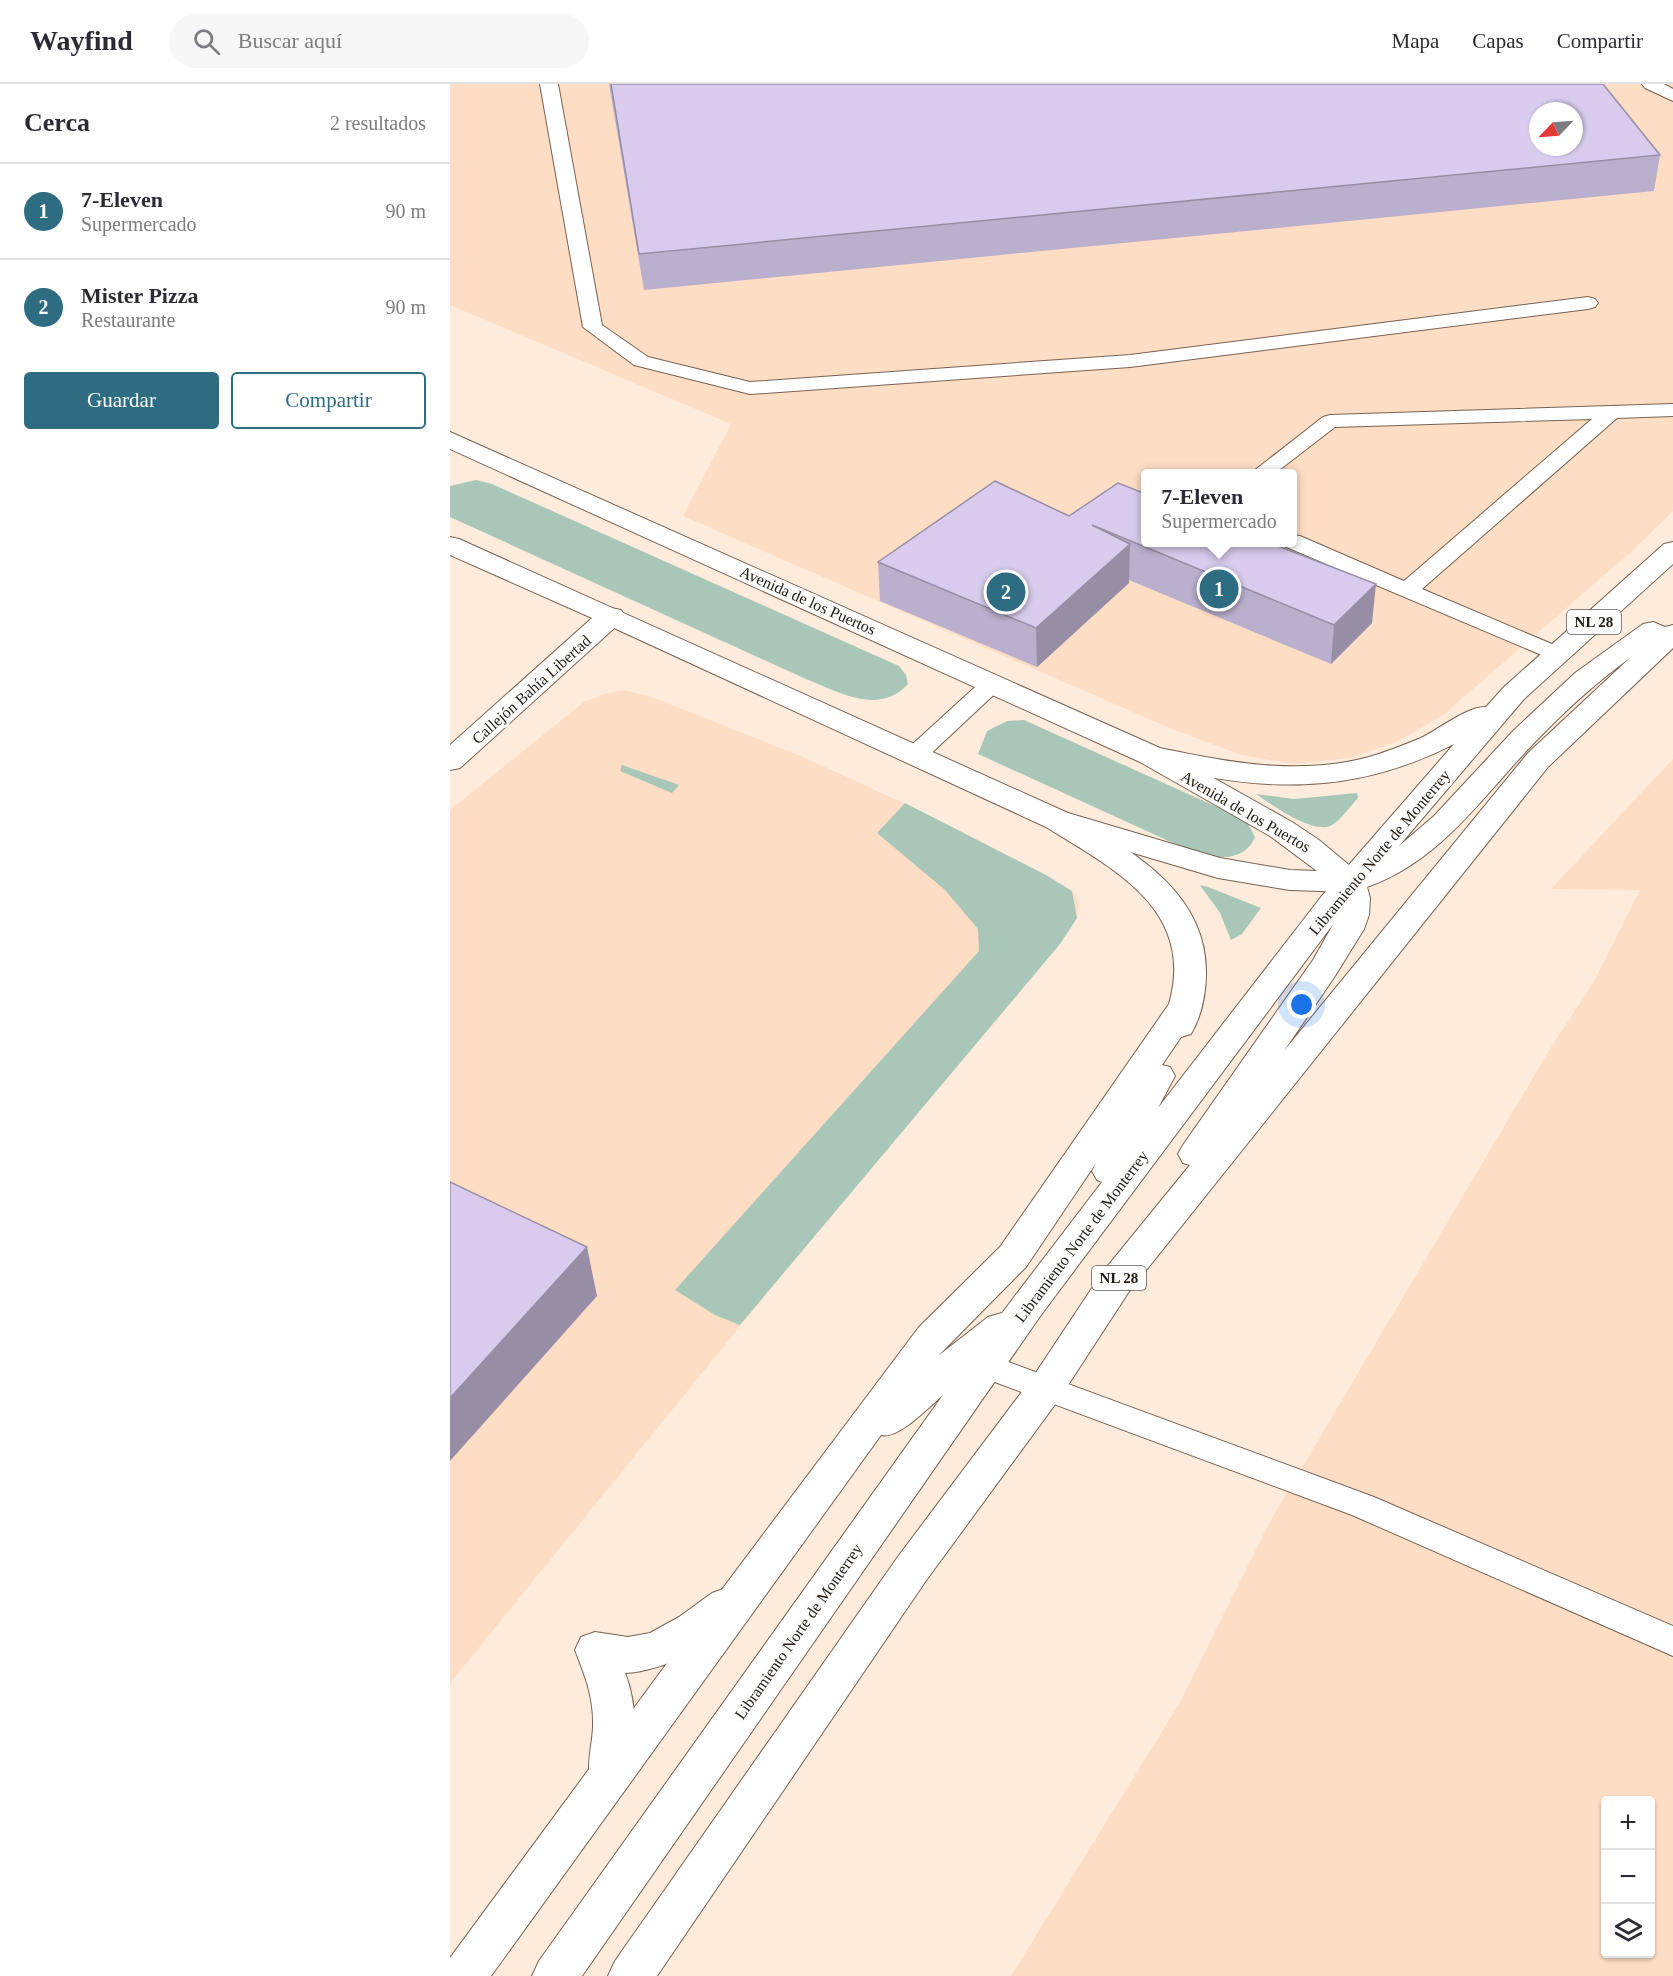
<!DOCTYPE html>
<html lang="es">
<meta charset="utf-8">
<style>
:root{--surface:#fff;--page:#f7f7f7;--text:#2b2b33;--muted:#7c7c81;--line:#e1e1e2;--accent:#2e6c82}
body{margin:0;font-family:"Times New Roman",serif;background:var(--page);color:var(--text)}
.controls{position:absolute;right:18px;bottom:18px;display:grid;overflow:hidden;border-radius:6px;box-shadow:0 2px 4px #0004}
.controls button{width:54px;height:54px;display:grid;place-items:center;padding:0;border:0;border-bottom:2px solid var(--line);background:var(--surface);color:var(--text);font:30px sans-serif}
.compass{position:absolute;left:1079px;top:18px;width:54px;height:54px;border-radius:50%;background:var(--surface);box-shadow:0 2px 4px #0004;rotate:245deg}
.you{position:absolute;left:852px;top:921px;width:21px;height:21px;margin:-15px;border:4px solid #fff;border-radius:50%;background:#1a73e8;box-shadow:0 0 0 9px #1a73e833}
.badge{display:grid;place-items:center;width:39px;height:39px;border-radius:50%;background:var(--accent);color:#fff;font-size:20px;font-weight:700}
.pin{position:absolute;translate:-50% -50%;border:3px solid #fff;box-shadow:0 2px 6px #0006}
.popup{position:absolute;left:691px;top:385px;width:156px;height:78px;box-sizing:border-box;display:grid;place-content:center;border-radius:6px;background:var(--surface);filter:drop-shadow(0 2px 4px #0005);font-size:20px;white-space:nowrap;color:var(--muted)}
.popup b{font-size:22px;color:var(--text)}
.popup::after{content:'';position:absolute;left:50%;top:100%;margin-left:-12px;border:12px solid transparent;border-top-color:var(--surface)}
.list{margin:0;padding:0;list-style:none}
h2{display:flex;justify-content:space-between;align-items:center;height:78px;margin:0;padding:0 24px;font-size:26px}
h2 small{font-size:20px;font-weight:400;color:var(--muted)}
.list li{display:grid;grid-template-columns:39px 1fr auto;gap:18px;align-items:center;box-sizing:border-box;height:96px;padding:0 24px;border-top:2px solid var(--line)}
.list b{display:block;font-size:22px;white-space:nowrap}
.list p{margin:0;font-size:20px;white-space:nowrap;color:var(--muted)}
.list em{font-size:20px;font-style:normal;color:var(--muted)}
.actions{display:flex;gap:12px;padding:18px 24px}
.actions a{flex:1;padding:14px 0;border:2px solid var(--accent);border-radius:6px;text-align:center;font-size:21px;color:var(--accent)}
.actions .main{background:var(--accent);color:#fff}
.icon{flex:none;width:33px;height:33px;fill:none;stroke:currentColor;stroke-width:2;stroke-linecap:round;stroke-linejoin:round}
.map{position:relative;flex:none;width:1223px;height:1892px;overflow:hidden}
header{display:flex;align-items:center;gap:36px;box-sizing:border-box;height:84px;padding:0 30px;background:var(--surface);border-bottom:2px solid var(--line)}
header strong{font-size:28px}
nav{display:flex;gap:33px;margin-inline-start:auto;font-size:21px}
.search{width:420px;height:54px;background:var(--page);display:flex;align-items:center;gap:15px;box-sizing:border-box;padding:0 21px;border-radius:33px;color:var(--muted);font-size:22px}
main{display:flex}
aside{flex:1;background:var(--surface)}
.map>svg:first-child{display:block}
.built{fill:#fdddc4;fill-rule:evenodd}
.green{fill:#a9c7b8}
.lines{fill:none;stroke-linecap:round;stroke-linejoin:round}
.service-casing{stroke:#776251;stroke-width:2}
.minor-casing{stroke:#776251;stroke-width:2}
.tertiary-casing{stroke:#776251;stroke-width:2}
.primary-casing{stroke:#776251;stroke-width:2}
.service{fill:#fff;fill-rule:evenodd}
.minor{fill:#fff;fill-rule:evenodd}
.tertiary{fill:#fff;fill-rule:evenodd}
.primary{fill:#fff;fill-rule:evenodd}
.wall{fill:#baafcc}
.shaded-wall{fill:#978ea6}
.building{fill:#d8cbed;stroke:#978ea6;stroke-width:1.5;fill-rule:evenodd}
.labels{text-anchor:middle;stroke-width:6;stroke-linejoin:round;paint-order:stroke}
.shield{fill:#fcfcfc;stroke:#635e59;stroke-width:1.5}
.shield-label{font-size:15px;font-weight:bold;fill:#221a13}
.street-label{font-size:16px;fill:#221a13;stroke:#fcfcfc}
</style>
<header>
<strong>Wayfind</strong>
<div class="search"><svg class="icon" aria-label="search" viewBox="0 0 24 24"><circle cx="10" cy="10" r="6"/><path d="M15 15l6 6"/></svg>Buscar aquí</div>
<nav><a>Mapa</a><a>Capas</a><a>Compartir</a></nav>
</header>
<main>
<aside>
<h2>Cerca<small>2 resultados</small></h2>
<ul class="list">
<li><span class="badge">1</span><div><b>7-Eleven</b><p>Supermercado</p></div><em>90 m</em></li>
<li><span class="badge">2</span><div><b>Mister Pizza</b><p>Restaurante</p></div><em>90 m</em></li>
</ul>
<div class="actions"><a class="main">Guardar</a><a>Compartir</a></div>
</aside>
<div class="map">
<svg width="1223" height="1892" viewBox="0 0 1223 1892">
<rect width="100%" height="100%" fill="#ffebdb"/>
<!-- built -->
<path class="built" d="M0,0H1223V427L1183,466L992,632L948,657L901,674L843,680L791,671L715,642L233,432L281,340L0,221ZM1088,27H1124V63H1088ZM696,390H842V458H696Z
M173,606L202,613L353,673L464,724L622,807L629,818L627,834L617,850L448,1048L0,1599V726L134,618L154,610Z
M1223,675V1892H561L729,1620L818,1441L1103,960L1142,901L1190,806L1101,805ZM1156,1716H1200V1870H1156Z"/>
<!-- green -->
<path class="green" d="M26,396L42,400L449,582L456,591L458,600C429,632 389,608 356,595L0,433V402Z
M574,636L796,736L805,753C795,777 769,775 747,770L528,670L537,647L557,637Z
M172,681L229,701L222,709L170,687Z
M907,709L908,714C900,722 892,735 882,741C864,752 821,720 806,710L844,715Z
M455,719L596,791L622,807L627,834L610,860L290,1241L265,1231L225,1206L529,867L528,845L494,805L427,749Z
M750,801L758,803L811,824L792,850L781,856L770,829Z"/>
<g class="lines">
<!-- service casing -->
<g class="service-casing">
<path id="service" d="M90,0H108L152,241L198,273L300,298L680,271L1138,213L1145,215L1148,219L1145,223L1138,225L680,283L300,310L184,281L133,243Z
M1192,0H1214L1223,5V17L1195,4Z
M1223,320V332L1167,334L972,505L1116,566L1120,571L1116,576L1108,578L834,462L832,458H842V451L850,452L954,497L1142,335L885,343L824,390H800L873,333L880,331Z
M543,592L551,594L555,599L551,604L473,677L464,680L455,677L452,672L455,667L535,594Z
M537,1270L924,1413L1223,1542V1572L902,1431L526,1291L522,1282L526,1273Z"/>
</g>
<!-- minor casing -->
<g class="minor-casing">
<path id="minor" d="M161,524L171,526L175,532L171,538L10,684L0,686V661L151,526Z
M276,1504L290,1509L296,1521C279,1556 213,1588 175,1589C188,1621 189,1675 174,1707L159,1712L144,1707C134,1684 142,1666 143,1643C144,1613 135,1592 125,1566L131,1553L145,1548L178,1553L200,1549L229,1533L262,1509Z"/>
</g>
<!-- tertiary casing -->
<g class="tertiary-casing">
<path id="tertiary" d="M0,348L710,664L842,738L869,756L911,791L916,798L911,805L900,808L840,806L768,794L596,743L151,538L0,471V453L9,455L618,729L770,774L840,786L867,787L820,752L690,678L0,365Z"/>
</g>
<!-- primary casing -->
<g class="primary-casing">
<path id="primary" d="M1223,458V480L1074,615L949,762L984,732L1063,647L1125,589L1193,540L1203,538L1215,543L1223,541V564L1098,683L678,1209L609,1315L475,1498L207,1892H158L165,1877L447,1474L583,1293L652,1189L740,1081L733,1079L728,1070L733,1061L863,876L884,839L591,1231L132,1892H82L89,1877L493,1311C480,1322 448,1356 431,1351L41,1892H0V1874L237,1552L469,1243L550,1163L719,920C746,826 664,785 596,743L592,736L596,729L607,726L618,729C680,766 757,807 756,889C756,910 751,933 741,950L731,953L712,981L720,983L725,992L708,1024L871,813L1004,660C897,715 802,707 690,678L685,671L690,664L700,662C773,677 845,693 919,673C936,668 954,661 971,654C987,646 1020,621 1036,623L1054,603L1214,460ZM1181,573L1078,669L834,967L885,892L914,845L919,831L920,814L917,803C983,780 1024,725 1069,675C1103,638 1140,603 1181,573ZM646,1079L642,1087L647,1096L652,1098L552,1229L538,1233L488,1272L576,1183Z"/>
</g>
<!-- service -->
<use href="#service" class="service"/>
<!-- minor -->
<use href="#minor" class="minor"/>
<!-- tertiary -->
<use href="#tertiary" class="tertiary"/>
<!-- primary -->
<use href="#primary" class="primary"/>
</g>
<!-- wall -->
<path class="wall" d="M159,0H1153L1210,71L1204,107L194,206Z
M619,432L922,539L881,580L679,496V499L587,583L430,517L428,478Z"/>
<!-- shaded-wall -->
<path class="shaded-wall" d="M680,460L679,499L587,583L586,544Z
M926,500L922,539L881,580L884,541Z
M137,1163L147,1212L0,1377V1314Z"/>
<!-- building -->
<path class="building" d="M161,0H1153L1210,71L189,170ZM1088,27H1124V63H1088Z
M545,397L619,432L668,399L696,410V459H820L926,500L884,541L642,441L680,460L586,544L428,478Z
M0,1098L137,1163L0,1314Z"/>
<g class="labels">
<!-- shield labels -->
<g class="shield">
<rect x="1117" y="526" width="54" height="24" rx="4.5"/>
<rect x="642" y="1182" width="54" height="24" rx="4.5"/>
</g>
<g class="shield-label">
<text x="1144" y="543">NL 28</text>
<text x="669" y="1199">NL 28</text>
</g>
<!-- street labels -->
<g class="street-label">
<text transform="translate(358 516) rotate(24)" y="6">Avenida de los Puertos</text>
<text transform="translate(81 605) rotate(-42)" y="6">Callejón Bahía Libertad</text>
<text transform="translate(796 727) rotate(30)" y="6">Avenida de los Puertos</text>
<text transform="translate(929 768) rotate(-50)" y="6">Libramiento Norte de Monterrey</text>
<text transform="translate(631 1152) rotate(-53)" y="6">Libramiento Norte de Monterrey</text>
<text transform="translate(348 1547) rotate(-55)" y="6">Libramiento Norte de Monterrey</text>
</g>
</g>
</svg>
<div class="controls">
<button>+</button>
<button>−</button>
<button><svg class="icon" aria-label="layers" viewBox="0 0 24 24"><path d="M12 4l9 5-9 5-9-5zM3 14l9 5 9-5"/></svg></button>
</div>
<svg class="compass" viewBox="-18 -18 36 36"><path d="M0-13l5 13h-10z" fill="#e53935"/><path d="M0 13l5-13h-10z" fill="#7c7c81"/></svg>
<div class="you"></div>
<div class="pin badge" style="left:769px;top:505px">1</div>
<div class="popup"><b>7-Eleven</b>Supermercado</div>
<div class="pin badge" style="left:556px;top:508px">2</div>
</div>
</main>
